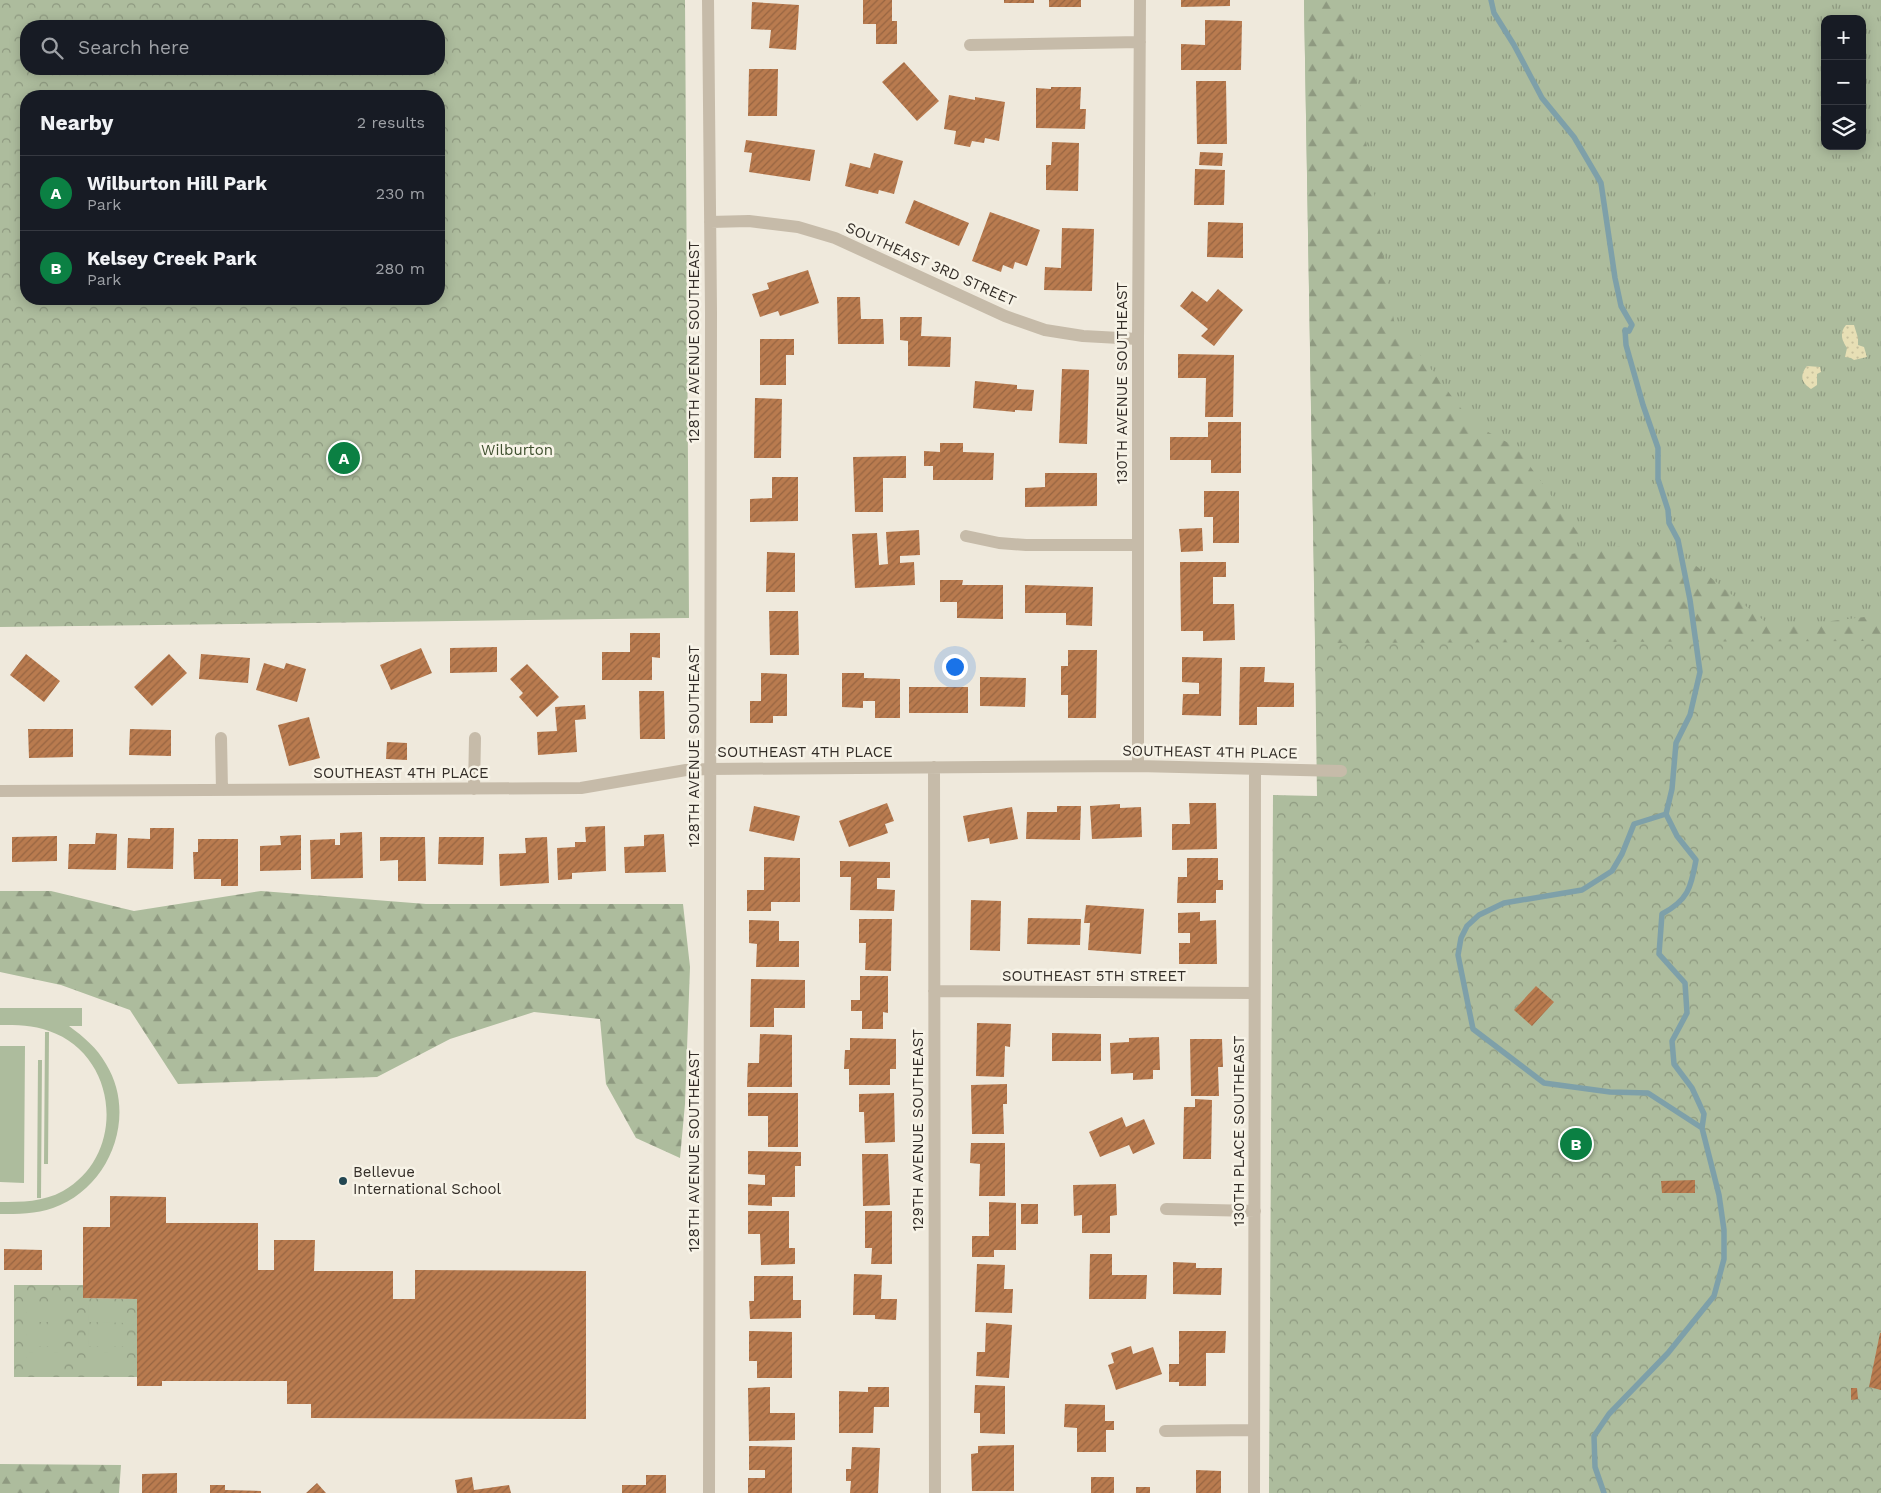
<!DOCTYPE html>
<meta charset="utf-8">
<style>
:root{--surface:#171b24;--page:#242831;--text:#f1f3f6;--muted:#9ea1a6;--line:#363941;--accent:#0b8043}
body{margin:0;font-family:"Work Sans",sans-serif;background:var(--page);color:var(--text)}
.controls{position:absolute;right:15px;top:15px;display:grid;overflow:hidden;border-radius:10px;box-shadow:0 2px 12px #0003}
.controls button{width:45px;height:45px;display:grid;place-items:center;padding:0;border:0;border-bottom:1px solid var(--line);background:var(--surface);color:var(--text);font:25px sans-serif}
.you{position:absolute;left:954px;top:666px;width:18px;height:18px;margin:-12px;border:4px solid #fff;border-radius:50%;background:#1a73e8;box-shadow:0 0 0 8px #1a73e833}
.badge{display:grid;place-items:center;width:32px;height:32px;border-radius:50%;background:var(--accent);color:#fff;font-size:16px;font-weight:700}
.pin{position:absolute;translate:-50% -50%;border:2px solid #fff;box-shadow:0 1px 5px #0006}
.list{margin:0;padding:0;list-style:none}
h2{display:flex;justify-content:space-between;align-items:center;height:65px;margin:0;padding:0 20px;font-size:21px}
h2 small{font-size:16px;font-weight:400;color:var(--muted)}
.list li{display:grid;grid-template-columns:32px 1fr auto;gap:15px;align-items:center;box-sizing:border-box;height:75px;padding:0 20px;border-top:1px solid var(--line)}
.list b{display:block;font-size:19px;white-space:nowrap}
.list p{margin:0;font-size:16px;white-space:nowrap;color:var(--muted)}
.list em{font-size:16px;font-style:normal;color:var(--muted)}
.icon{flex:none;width:28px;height:28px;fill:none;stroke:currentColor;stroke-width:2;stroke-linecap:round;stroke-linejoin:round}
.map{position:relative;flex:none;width:1881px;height:1493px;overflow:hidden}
.search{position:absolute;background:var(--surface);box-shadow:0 2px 12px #0003;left:20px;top:20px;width:425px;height:55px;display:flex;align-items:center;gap:12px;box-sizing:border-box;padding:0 18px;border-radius:20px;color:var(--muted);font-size:19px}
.panel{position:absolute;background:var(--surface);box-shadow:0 2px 12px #0003;left:20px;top:90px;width:425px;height:215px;border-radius:20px}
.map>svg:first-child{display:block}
.grass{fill:url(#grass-tufts);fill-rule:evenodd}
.forest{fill:url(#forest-firs)}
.sand{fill:url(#sand-dots)}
.park{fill:url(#park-crowns);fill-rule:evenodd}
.pitch{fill:#adbc9d}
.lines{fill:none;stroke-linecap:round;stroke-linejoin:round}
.stream{stroke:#7ea0a9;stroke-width:5.5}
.building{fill:url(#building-hatch)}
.minor{stroke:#c6bba9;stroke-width:12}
.poi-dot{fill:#224651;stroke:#f7f3e7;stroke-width:2}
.labels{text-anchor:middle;stroke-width:5;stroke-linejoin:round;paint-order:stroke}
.street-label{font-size:15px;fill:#342e28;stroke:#f7f3e7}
.park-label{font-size:15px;fill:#3e4f2e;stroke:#f7f3e7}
.poi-label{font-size:15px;fill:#342e28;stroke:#f7f3e7;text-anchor:start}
</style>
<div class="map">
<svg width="1881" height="1493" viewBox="0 0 1881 1493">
<defs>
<pattern id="grass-tufts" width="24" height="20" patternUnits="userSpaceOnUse" patternTransform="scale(1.25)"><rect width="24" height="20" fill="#adbc9d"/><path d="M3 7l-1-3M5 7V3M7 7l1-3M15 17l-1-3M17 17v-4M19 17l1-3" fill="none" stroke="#8e9980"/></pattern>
<pattern id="forest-firs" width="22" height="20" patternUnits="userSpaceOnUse" patternTransform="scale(1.25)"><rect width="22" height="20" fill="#adbc9d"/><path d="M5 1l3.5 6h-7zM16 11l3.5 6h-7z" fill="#8e9980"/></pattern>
<pattern id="sand-dots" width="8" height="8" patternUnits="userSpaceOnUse" patternTransform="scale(1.25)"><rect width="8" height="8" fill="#e7dfb5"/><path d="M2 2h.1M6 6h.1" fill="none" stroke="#c7c09c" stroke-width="1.8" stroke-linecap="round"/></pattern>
<pattern id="park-crowns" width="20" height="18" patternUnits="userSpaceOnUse" patternTransform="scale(1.25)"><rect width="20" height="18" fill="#adbc9d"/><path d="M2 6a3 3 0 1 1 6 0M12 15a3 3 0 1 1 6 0" fill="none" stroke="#8e9980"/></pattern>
<pattern id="building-hatch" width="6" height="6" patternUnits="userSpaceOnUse" patternTransform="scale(1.25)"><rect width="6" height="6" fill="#b97b4f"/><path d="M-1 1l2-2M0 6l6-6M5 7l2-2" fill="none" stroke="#976542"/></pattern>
</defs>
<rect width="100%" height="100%" fill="#efe9dc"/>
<!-- grass -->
<path class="grass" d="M1304,0H1881V641L1315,643ZM1825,19H1862V146H1825Z"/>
<!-- forest -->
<path class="forest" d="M1304,0H1344L1394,321L1473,424L1516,447L1579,534L1571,554L1635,544L1695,565L1773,628L1881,615V771L1317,745Z
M0,891H51L134,911L261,891L426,904H683L690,967L685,1104L680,1158L636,1138L606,1084L600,1019L534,1012L450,1039L377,1077L178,1084L130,1010L61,985L0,972Z
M0,1464L121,1465L119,1493H0Z"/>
<!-- sand -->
<path class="sand" d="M1846,325H1854L1858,338V345L1864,347L1867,357L1854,360L1851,358L1845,357L1847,348C1842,341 1839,333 1846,325Z
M1807,366L1820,367L1821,372L1817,374V385L1811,389C1802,383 1799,376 1807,366Z"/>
<!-- park -->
<path class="park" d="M0,0H685L689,618L0,627ZM439,26V69H26V26ZM439,96V299H26V96Z
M1881,641V1493H1269L1273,795L1317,796L1315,643Z
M14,1285H83V1298L137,1299V1377H14Z"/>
<!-- pitch -->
<path class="pitch" d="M0,1008H82V1026H69C84,1037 97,1048 106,1064C138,1116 110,1188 53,1208C36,1214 18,1214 0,1214V1202C22,1202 43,1202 63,1191C127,1155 119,1055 49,1031C33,1025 17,1025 0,1025Z
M45,1032H49L48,1164H44Z
M0,1046H25L24,1183L0,1182Z
M38,1060H42L41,1198H37Z
M27,1305H64V1322H27Z
M89,1305H126V1323L88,1322Z
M27,1329H64V1346H27Z
M89,1329H126V1346H88Z
M27,1353H64V1370H27Z
M88,1353H126V1370H88Z"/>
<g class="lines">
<!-- stream -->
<path class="stream" d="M1491,0L1494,13L1514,45L1542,98L1574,137L1601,183L1615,278L1621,306L1632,325L1629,331L1625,330L1626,345L1643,405L1658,448V479L1668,510L1669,523L1678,540L1690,600L1700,672L1690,715L1676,743L1672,789L1666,814L1677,836L1696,860C1691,888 1688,900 1662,914L1659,954L1685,983L1687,1013L1672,1041L1674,1064L1692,1088L1704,1114L1702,1128L1719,1195L1724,1230V1259L1714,1296L1668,1353L1609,1414L1594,1436L1595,1467L1604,1493
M1666,814L1634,824L1622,854L1612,871L1582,890L1504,903L1479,915L1467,926L1461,938L1458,955L1473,1029L1544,1083L1610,1092L1648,1093L1702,1128"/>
</g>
<!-- building -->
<path class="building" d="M863,0H892V21H897V44H876V24H863Z
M1004,0H1034V3H1004Z
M1049,0H1081V7H1049Z
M1181,0H1230V6L1181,7Z
M752,2L799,5L796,50L769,48L771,30L751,29Z
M1205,20L1242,21L1241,70H1181V44L1205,45Z
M904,62L939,101L917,121L882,82Z
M749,69H778L777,116H748Z
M1196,81H1226L1227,144H1197Z
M1051,87H1081L1080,109H1086L1085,129L1036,128V88L1051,89Z
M949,95L975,100V97L1005,102L999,141L985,138L984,143L972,141L970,147L954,144L956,131L944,129Z
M746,140L815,150L810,181L749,172L752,153L744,152Z
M1052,142L1079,143L1078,191L1046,190V165H1051Z
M1200,152L1223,153L1222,166L1199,165Z
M874,153L903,161L894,194L879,190L878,194L845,186L850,163L870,168Z
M1195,169L1225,170L1224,205H1194Z
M914,200L969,223L959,246L905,223Z
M990,212L1040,230L1027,266L1015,262L1013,269L1003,265L1001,272L972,261Z
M1208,222L1243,223V258L1207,257Z
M1062,228L1094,229L1092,291L1044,290L1045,267L1061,268Z
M808,270L819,303L780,316L778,311L760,317L752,294L769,289L767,283Z
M1218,289L1243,310L1214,346L1201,336L1208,329L1180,306L1192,291L1207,302Z
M837,297H860L861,319H883L884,344H838Z
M900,317H922L921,336L951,337L950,367L908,366V341L900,340Z
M760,339H794V355H786V385H760Z
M1178,354L1234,355L1233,417H1205L1206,378H1178Z
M1062,369L1089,370L1087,444L1059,443Z
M975,381L1017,385V389L1034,390L1032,411L1015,410V412L973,408Z
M755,398L782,399L781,458H754Z
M1208,422H1241V473H1211V460H1170V437H1208Z
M940,443H963V452L994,453L993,480H933V466H924V451L940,452Z
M906,456V478H883V512H855L853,457Z
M1045,473H1097V506L1025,507V488L1045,487Z
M772,477H798V521L750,522V499L772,498Z
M1204,491H1239V543H1213V517H1204Z
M1202,528L1203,551L1181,552L1179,529Z
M919,530L920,555L900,556V563L914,562L915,585L855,588L852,534L877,533L879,565L888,564L886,532Z
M767,552L795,553V592H766Z
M1180,562H1226V577H1213V604H1234L1235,640L1203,641V631H1181Z
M940,580H963L962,585H1003V619L957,618V602H940Z
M1025,585L1093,587L1092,626L1066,625V613H1025Z
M769,611H798L799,655H770Z
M630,633H660V658L652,657V680H602V652H630Z
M497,647V672L450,673V648Z
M421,648L432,673L391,690L380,665Z
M1068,650H1097L1096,718H1068V695H1061V666H1068Z
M26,654L60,681L44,702L10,675Z
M169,654L187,673L152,706L134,687Z
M201,654L250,658L248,683L199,679Z
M1182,657L1222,658L1221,716L1182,715L1183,694H1199V683L1182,682Z
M264,663L284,669L286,663L306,669L297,702L256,690Z
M527,664L559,697L537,717L519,697L523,693L510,679Z
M1240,667H1265L1264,682L1294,683V707H1257V725H1239Z
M761,673L787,674V716H773V723H750V701H761Z
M842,673H864V678L900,679V718H875V701H863V708L842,707Z
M980,677L1026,678L1025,707L980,706Z
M909,687H968V713H909Z
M639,691H664L665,739H640Z
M585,705L586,719L575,720L577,752L538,755L537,732L557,731L555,707Z
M309,717L320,758L289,766L278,725Z
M28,729H73V757L29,758Z
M130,729L171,730V756L129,755Z
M387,742L407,743V760L386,759Z
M887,803L894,821L885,824L888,833L849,847L839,821Z
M1189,803H1216L1217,849L1172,850V824H1190Z
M1120,804V808L1141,807L1142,837L1092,839L1090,806Z
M754,806L800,816L794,841L749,831Z
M1057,806H1081L1080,840L1026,839L1027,812H1057Z
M1012,807L1018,839L990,844L989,838L968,842L963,816Z
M605,826L606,871L572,873V879L558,880L557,848L575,847V842H586L585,827Z
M150,828H174L173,869L127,868L128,838L150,839Z
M362,832L363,878L311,879L310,840L335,839V845H340V833Z
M96,833L117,834L116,870L68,869L69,844H95Z
M664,834L666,872L625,873L624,847L644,846V835Z
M301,835V870L260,871V846L281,845L280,836Z
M57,836V861L12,862V837Z
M380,837H425L426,881H398V860L380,861Z
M439,837H484L483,865L438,864Z
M547,837L549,883L500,886L499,854L526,853L525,838Z
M198,839H238V886H221V879H194L193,852H198Z
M764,857L800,858V902H771V911H747V890H764Z
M1187,858H1218V880H1223V890H1216V903H1177L1178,877H1187Z
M840,861L890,862V878H877V889L895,890L894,911L850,910L851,877H840Z
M971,900L1001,901L1000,951L970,950Z
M1086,905L1144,909L1141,954L1088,950L1090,923H1084Z
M1200,912V921L1216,920L1217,964H1179V943H1190V933H1178V913Z
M1028,918L1081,919L1080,945L1027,944Z
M859,919H892L891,971L865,970L866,943H859Z
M749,920L779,921V941H799V967H756L757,944L749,943Z
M860,976H888V1013L883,1012V1029H862V1011H851V1000H860Z
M751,979L805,980V1008H774V1027H750Z
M1536,986L1554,1002L1532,1026L1514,1010Z
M977,1023L1011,1024L1010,1047L1005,1046L1004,1077L976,1076Z
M1052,1033L1101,1034V1061H1052Z
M760,1034L792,1035V1087H747L748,1063H759Z
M1159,1037L1160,1070H1153V1079L1133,1080V1073L1111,1074L1110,1043L1129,1042V1038Z
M850,1038L896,1039V1069H890V1085H849V1069H844L845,1050H850Z
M1190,1039H1222L1223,1067H1218L1219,1096H1191Z
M1007,1084V1104H1003L1004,1134H972L971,1085Z
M748,1093H798V1147H768V1116H748Z
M894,1093L895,1142L865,1143L864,1112H859V1094Z
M1195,1099L1212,1100L1211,1159H1183L1184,1107H1195Z
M1122,1117L1126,1127L1144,1119L1155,1144L1133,1154L1129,1145L1100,1157L1089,1132Z
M971,1143H1005V1196H979L980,1164L970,1163Z
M748,1151L801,1152V1166H795V1197H772V1206L748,1205V1184L765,1185V1175L748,1174Z
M862,1154H888L890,1205L863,1206Z
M1695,1180V1193H1662L1661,1181Z
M1116,1184L1117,1215L1110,1216V1233H1082V1215L1074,1216L1073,1185Z
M110,1196L166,1197V1223H258V1270H274V1240H315L314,1271H393V1299H415V1270L586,1271V1419L311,1418V1404H287V1381H162V1386H137V1299L83,1298V1227H110Z
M989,1202L1016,1203V1250H994V1257H972V1236H989Z
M1021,1204H1038V1224H1021Z
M748,1211H789V1248H795V1264L761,1265L760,1234H748Z
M865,1211H892V1264H871L872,1248H865Z
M4,1249L42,1250V1270H4Z
M1090,1254H1112V1275H1147L1146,1299H1089Z
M1173,1262L1196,1263V1268H1222L1221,1295L1173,1294Z
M977,1264L1005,1265L1004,1289H1013L1012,1313L975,1312Z
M854,1274L882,1275L881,1299H897L896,1320L875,1319V1315H853Z
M754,1276H793V1300H801V1318L750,1319L749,1301H754Z
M986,1323L1012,1325L1009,1378L976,1376L977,1352H985Z
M749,1331L792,1332V1378H757V1361H749Z
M1179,1331H1226L1225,1353H1206V1386H1179V1382H1169V1364H1179Z
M1880,1333H1881V1390L1869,1387Z
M1131,1346L1133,1354L1153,1347L1162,1374L1116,1390L1108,1365L1114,1363L1111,1353Z
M975,1385L1005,1386V1434L980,1433V1413H974Z
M770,1387V1413H795V1440L749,1441L748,1388Z
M868,1387H889V1407H874L873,1433H839V1391L868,1392Z
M1851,1388H1857L1858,1399L1851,1400Z
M1065,1404L1105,1405V1421H1114V1430H1106V1452H1077V1428L1064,1427Z
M1014,1445V1491H972L971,1454L978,1453V1446Z
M749,1446L792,1447V1493H748V1478H765V1470H749Z
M852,1447L880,1448L878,1493H850L851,1481H846V1469H851Z
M1196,1470L1221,1471V1493H1196Z
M177,1473V1493H142V1474Z
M646,1475H666V1493H622V1485H646Z
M472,1477L474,1490L509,1485L511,1493H457L455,1480Z
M1091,1477H1114V1493H1091Z
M317,1483L326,1493H306Z
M210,1485H225V1490L261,1491V1493H210Z
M1136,1487H1150V1493H1136Z"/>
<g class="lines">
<!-- minor -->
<path class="minor" d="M708,0L711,312L709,1493
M970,45L1140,42
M710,222L749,221L798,227L835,238L1005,316L1045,330L1083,336L1138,339
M966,536L999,543L1026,545H1138
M221,738L222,790
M1138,766V339L1140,0
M934,767L935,1493
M474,789L475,738
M0,791L581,788L686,770L709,769L1138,766L1341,771
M934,991L1254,993
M1166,1209L1255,1211
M1165,1431L1254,1430
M1254,1493L1255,769"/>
</g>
<!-- markers -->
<circle class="poi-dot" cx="343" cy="1181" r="5"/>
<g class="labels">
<!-- street labels -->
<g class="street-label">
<text transform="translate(931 264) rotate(24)" y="5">SOUTHEAST 3RD STREET</text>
<text transform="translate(694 342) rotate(-90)" y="5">128TH AVENUE SOUTHEAST</text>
<text transform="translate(1122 383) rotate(-90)" y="5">130TH AVENUE SOUTHEAST</text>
<text transform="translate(694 746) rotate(-90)" y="5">128TH AVENUE SOUTHEAST</text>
<text x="805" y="757">SOUTHEAST 4TH PLACE</text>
<text transform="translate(1210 752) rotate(1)" y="5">SOUTHEAST 4TH PLACE</text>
<text x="401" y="778">SOUTHEAST 4TH PLACE</text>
<text x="1094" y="981">SOUTHEAST 5TH STREET</text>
<text transform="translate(918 1130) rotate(-90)" y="5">129TH AVENUE SOUTHEAST</text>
<text transform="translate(1239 1131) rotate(-90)" y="5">130TH PLACE SOUTHEAST</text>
<text transform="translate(694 1151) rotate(-90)" y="5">128TH AVENUE SOUTHEAST</text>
</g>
<!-- park labels -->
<g class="park-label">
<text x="517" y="455">Wilburton</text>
</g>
<!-- poi labels -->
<g class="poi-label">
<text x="353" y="1177">Bellevue<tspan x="353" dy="17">International School</tspan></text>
</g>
</g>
</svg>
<div class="controls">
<button>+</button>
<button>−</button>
<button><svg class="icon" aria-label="layers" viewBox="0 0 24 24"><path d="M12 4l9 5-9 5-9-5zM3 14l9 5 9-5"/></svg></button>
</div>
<div class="you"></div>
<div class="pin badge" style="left:344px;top:458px">A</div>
<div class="pin badge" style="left:1576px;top:1144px">B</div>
<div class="search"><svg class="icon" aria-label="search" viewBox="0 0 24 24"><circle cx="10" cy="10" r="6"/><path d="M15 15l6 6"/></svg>Search here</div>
<section class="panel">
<h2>Nearby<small>2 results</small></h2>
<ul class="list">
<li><span class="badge">A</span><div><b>Wilburton Hill Park</b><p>Park</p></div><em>230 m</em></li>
<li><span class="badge">B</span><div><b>Kelsey Creek Park</b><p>Park</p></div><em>280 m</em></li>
</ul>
</section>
</div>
